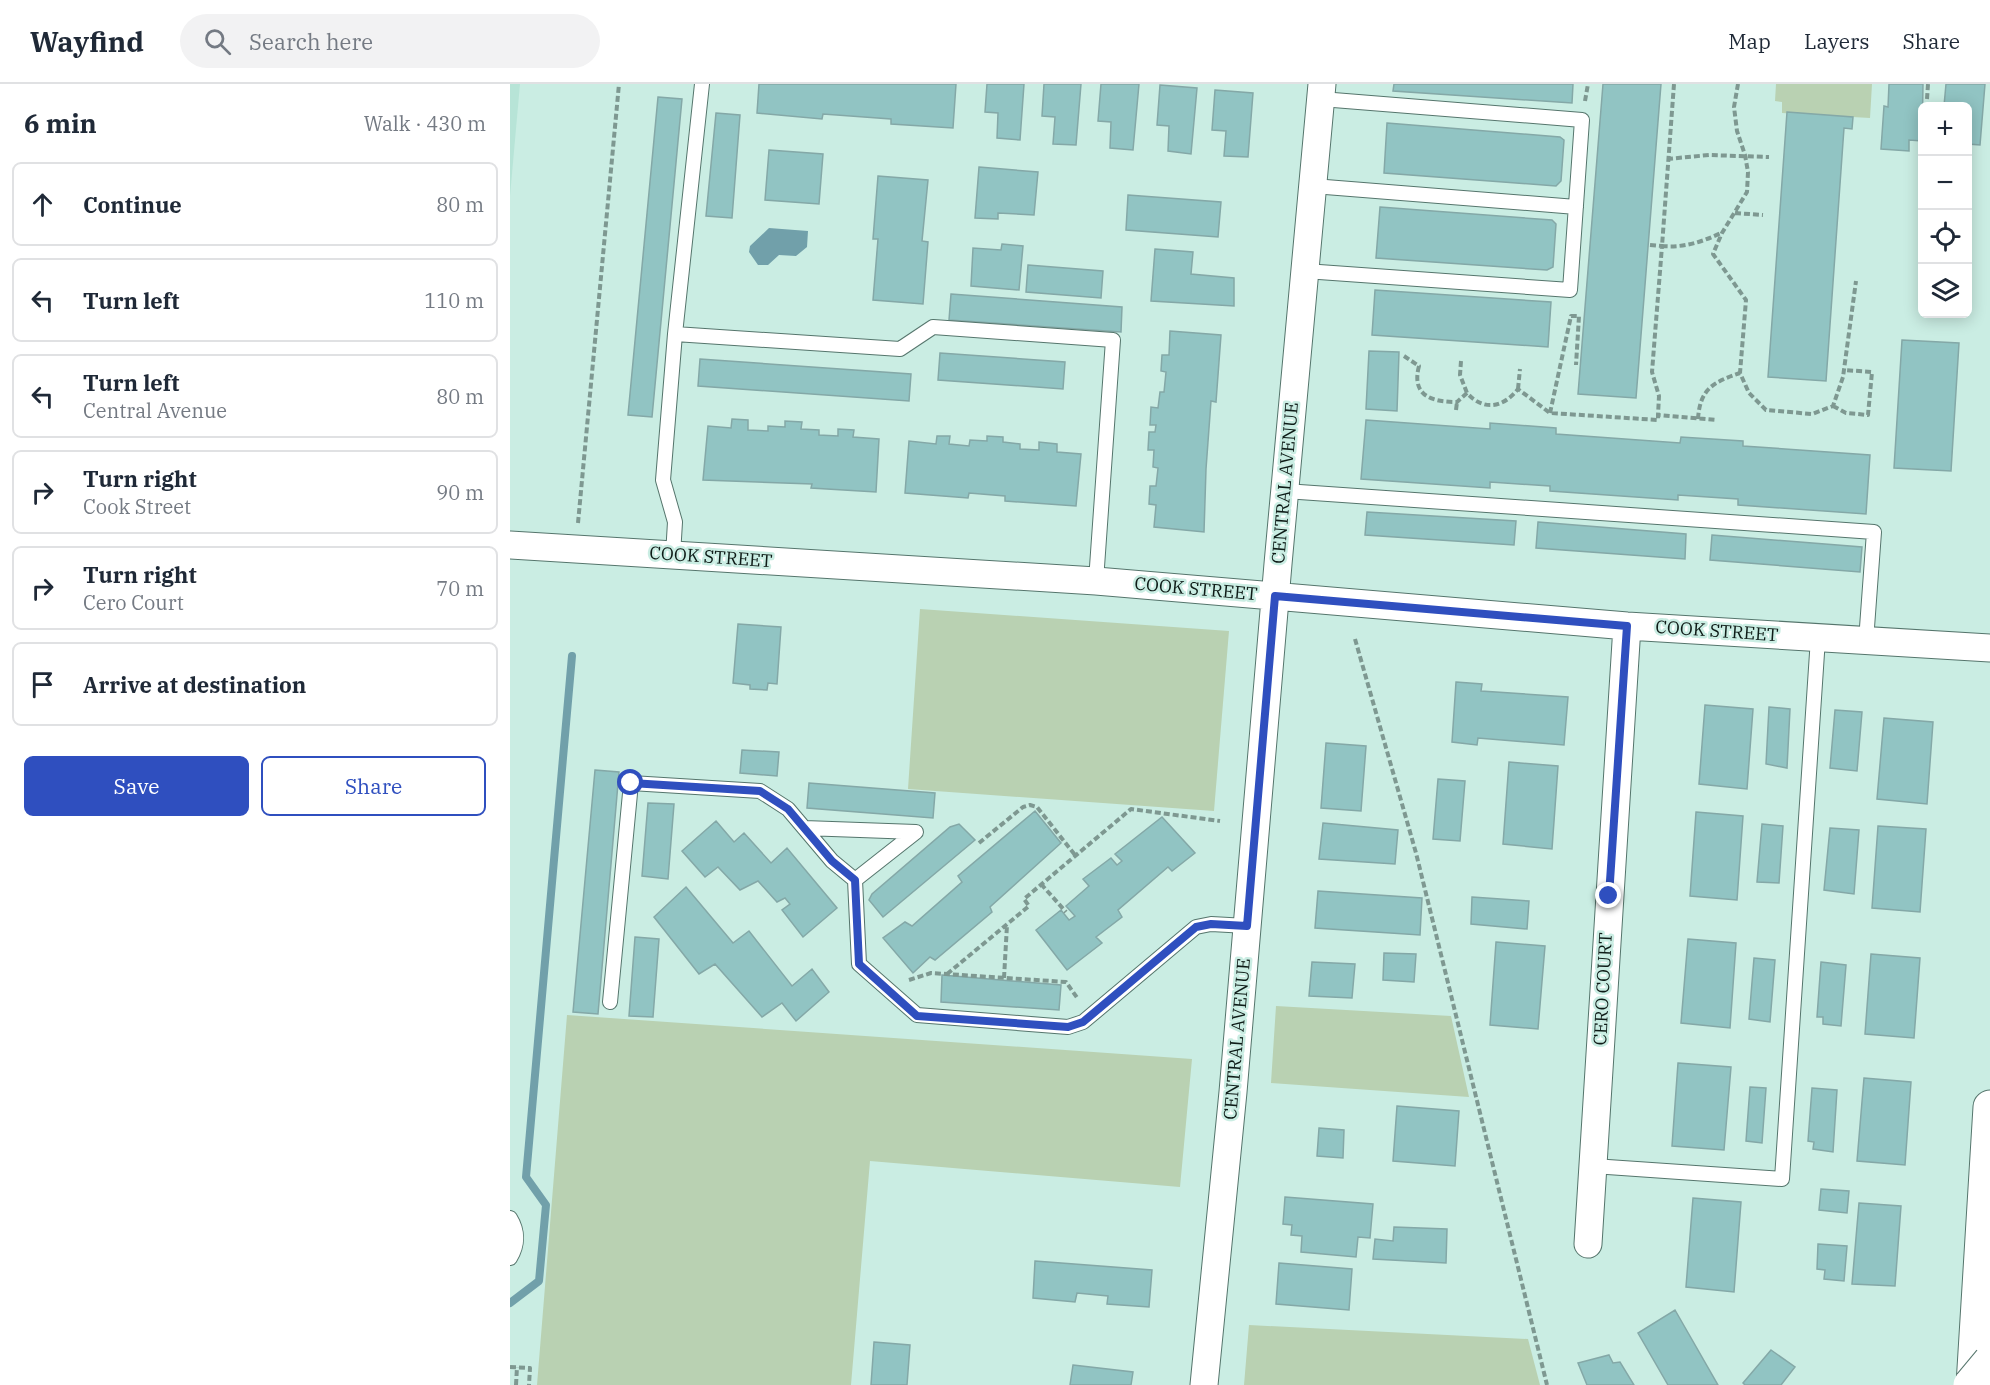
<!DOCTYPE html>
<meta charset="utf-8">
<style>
:root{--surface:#fff;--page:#f2f2f3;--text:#1f2937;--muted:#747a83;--line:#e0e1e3;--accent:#2f4fbf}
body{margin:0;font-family:"IBM Plex Serif",serif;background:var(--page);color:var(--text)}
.controls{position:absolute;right:18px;top:18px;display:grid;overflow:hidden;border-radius:9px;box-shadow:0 3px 15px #0003}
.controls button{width:54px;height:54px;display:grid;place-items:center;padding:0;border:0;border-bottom:2px solid var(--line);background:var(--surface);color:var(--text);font:30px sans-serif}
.stop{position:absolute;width:18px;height:18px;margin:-14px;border:4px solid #2f4fbf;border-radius:50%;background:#fff}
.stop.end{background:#2f4fbf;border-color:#fff;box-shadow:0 2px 6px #0008}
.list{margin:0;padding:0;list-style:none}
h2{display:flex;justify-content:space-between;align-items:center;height:78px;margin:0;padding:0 24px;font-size:26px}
h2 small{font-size:20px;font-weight:400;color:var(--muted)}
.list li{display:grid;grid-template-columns:39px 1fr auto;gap:18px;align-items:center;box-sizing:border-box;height:84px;margin:0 12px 12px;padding:0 12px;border:2px solid var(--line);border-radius:9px}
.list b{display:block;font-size:22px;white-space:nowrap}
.list p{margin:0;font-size:20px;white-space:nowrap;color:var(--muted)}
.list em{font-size:20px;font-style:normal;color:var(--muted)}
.actions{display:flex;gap:12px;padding:18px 24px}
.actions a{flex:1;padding:14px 0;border:2px solid var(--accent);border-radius:9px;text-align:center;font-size:21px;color:var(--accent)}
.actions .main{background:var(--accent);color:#fff}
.icon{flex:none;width:33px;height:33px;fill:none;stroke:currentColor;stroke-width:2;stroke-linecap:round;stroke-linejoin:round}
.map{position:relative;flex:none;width:1480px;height:1301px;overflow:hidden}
header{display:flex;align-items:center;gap:36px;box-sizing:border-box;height:84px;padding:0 30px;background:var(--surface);border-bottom:2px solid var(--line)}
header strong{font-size:28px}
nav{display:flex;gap:33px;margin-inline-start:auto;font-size:21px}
.search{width:420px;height:54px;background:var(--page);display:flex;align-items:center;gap:15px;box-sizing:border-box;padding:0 21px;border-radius:33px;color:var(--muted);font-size:22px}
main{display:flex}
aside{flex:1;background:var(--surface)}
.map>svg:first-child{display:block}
.built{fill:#b7e4d7}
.green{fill:#b9d1b2}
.water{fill:#71a0aa}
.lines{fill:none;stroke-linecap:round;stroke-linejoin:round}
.stream{stroke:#71a0aa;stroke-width:8}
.building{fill:#91c4c3;stroke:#84a8a7;stroke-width:1.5}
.service-casing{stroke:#55756c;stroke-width:16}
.minor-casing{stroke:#55756c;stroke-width:29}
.secondary-casing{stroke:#55756c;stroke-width:35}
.path{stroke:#7e9891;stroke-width:4;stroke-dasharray:6 3;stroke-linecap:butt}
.service{stroke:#fff;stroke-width:14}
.minor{stroke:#fff;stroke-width:27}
.secondary{stroke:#fff;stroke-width:33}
.motorway-bridge-casing{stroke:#55756c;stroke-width:35;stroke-linecap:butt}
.motorway-bridge{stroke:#fff;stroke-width:33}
.route{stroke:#2f4fbf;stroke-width:8}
.labels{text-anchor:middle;stroke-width:5;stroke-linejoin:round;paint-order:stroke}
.street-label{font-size:18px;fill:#0e1b17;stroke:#caede3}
</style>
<header>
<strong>Wayfind</strong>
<div class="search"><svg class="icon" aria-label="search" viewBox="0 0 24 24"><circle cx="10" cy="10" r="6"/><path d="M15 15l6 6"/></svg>Search here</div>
<nav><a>Map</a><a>Layers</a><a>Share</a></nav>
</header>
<main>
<aside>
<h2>6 min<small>Walk · 430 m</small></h2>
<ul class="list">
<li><svg class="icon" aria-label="ahead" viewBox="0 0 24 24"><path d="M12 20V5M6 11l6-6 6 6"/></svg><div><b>Continue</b></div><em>80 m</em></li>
<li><svg class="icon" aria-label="left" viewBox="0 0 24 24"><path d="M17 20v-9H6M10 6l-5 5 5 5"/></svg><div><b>Turn left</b></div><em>110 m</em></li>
<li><svg class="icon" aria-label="left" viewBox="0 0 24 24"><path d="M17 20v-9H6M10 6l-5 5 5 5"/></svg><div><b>Turn left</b><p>Central Avenue</p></div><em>80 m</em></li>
<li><svg class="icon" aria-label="right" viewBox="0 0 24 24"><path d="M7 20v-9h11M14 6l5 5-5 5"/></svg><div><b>Turn right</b><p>Cook Street</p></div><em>90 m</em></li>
<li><svg class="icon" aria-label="right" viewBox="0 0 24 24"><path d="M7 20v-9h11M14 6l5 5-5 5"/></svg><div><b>Turn right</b><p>Cero Court</p></div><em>70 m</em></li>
<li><svg class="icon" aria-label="arrive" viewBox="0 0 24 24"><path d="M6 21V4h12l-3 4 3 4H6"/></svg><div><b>Arrive at destination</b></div></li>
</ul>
<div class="actions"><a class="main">Save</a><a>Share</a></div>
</aside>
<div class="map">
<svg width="1480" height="1301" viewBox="0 0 1480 1301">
<rect width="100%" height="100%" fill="#caede3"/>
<!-- built -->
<path class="built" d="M0,0H10L0,112Z"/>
<!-- green -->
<path class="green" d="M1266,0H1362L1360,34L1272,29V18L1265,17Z
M410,525L719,547L704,727L398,705Z
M766,922L941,932L959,1013L761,999Z
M57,931L682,975L670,1103L360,1077L341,1301H27Z
M739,1241L1018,1255L1030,1301H734Z"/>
<!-- water -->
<path class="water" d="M259,144L298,147L297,163L286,172L269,171L258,181H248L239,168L240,162Z"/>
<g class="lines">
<!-- stream -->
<path class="stream" d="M0,1219L29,1197L36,1121L16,1093L62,572"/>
</g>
<!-- building -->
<path class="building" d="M249,0H446L443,44L381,40V35L313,30L312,35L247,29Z
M477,0H514L510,56L487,54L488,29L475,28Z
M534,0H571L566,61L543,60L545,33L532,32Z
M591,0H629L623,66L600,64L601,38L588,37Z
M884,0H1063L1062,19L883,7Z
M1093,0H1151L1126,314L1068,310Z
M1379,0H1413L1412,57L1399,56V67L1371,65L1374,22L1378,23Z
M1436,0H1475L1470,61L1458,60V22H1434Z
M650,1L687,4L681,70L658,67L659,42L647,41Z
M705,6L743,9L738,73L714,72L716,47L702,46Z
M148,13L172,15L142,333L118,331Z
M1277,28L1343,33L1342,45L1334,44L1316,297L1258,293Z
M206,29L230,31L222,134L196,132Z
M877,39L1050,53L1054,56L1051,97L1046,102L874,89Z
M259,66L313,70L309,120L255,116Z
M469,83L528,88L524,131L488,129V135L465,134Z
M368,92L418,96L412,157L418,158L413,220L363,216L368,155H363Z
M618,111L711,118L708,153L616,146Z
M870,123L1042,136L1046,140L1043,183L1037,186L866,174Z
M492,160L513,162L509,206L461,202L463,164L491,166Z
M645,165L683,168L681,190L724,194V222L641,217Z
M518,181L593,187L591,214L516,208Z
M865,206L1041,218L1038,263L862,251Z
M441,210L612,223L611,248L439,236Z
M660,247L711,251L706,318L701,317L696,385L694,448L644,443L646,421L639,420L640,402H646L648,384L643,383L644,366H638L639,348H645L646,341H640L641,323L648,324L650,308H654L656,288L651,287L652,271H659Z
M1392,256L1449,259L1441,387L1384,384Z
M859,267L889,268L887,327L856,325Z
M430,269L555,278L553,305L428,296Z
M190,275L401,290L399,317L188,302Z
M222,335L238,336V346L258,347V342L275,343V337L292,338L291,345L309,346V351L328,352V345L344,346L343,353L369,355L366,408L301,404L302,400L193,396L198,342L221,344Z
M856,336L980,345V339L1046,344V350L1170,359L1171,353L1233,357V362L1360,371L1356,430L1228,421V415L1168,411V416L1040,407V402L980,398V404L851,395Z
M427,352H440L439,360L459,362L460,356L477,357V352L493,353V358L510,360V365L529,366V358L547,360V368L571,370L566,422L495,417V412L459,409L458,414L395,409L399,357L426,360Z
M857,428L1006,437L1004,461L855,451Z
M1028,438L1176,450L1175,475L1026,464Z
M1202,451L1352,463L1350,488L1200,476Z
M228,540L271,543L267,600L258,599L257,606L240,605V601L223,599Z
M946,598L972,600L971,607L1058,613L1054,661L968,654L967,661L942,658Z
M1195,621L1243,625L1237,705L1189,700Z
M1259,623L1280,625L1277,684L1256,680Z
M1325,626L1352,628L1347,687L1320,684Z
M1374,634L1423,638L1417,720L1367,715Z
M816,659L856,662L851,727L811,724Z
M232,666L269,668L267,692L230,689Z
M999,678L1048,682L1042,765L993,760Z
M85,686L109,688L88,930L63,928Z
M928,695L955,697L950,757L923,755Z
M299,699L425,709L423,734L297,724Z
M138,719L164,720L158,795L132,792Z
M525,727L551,759L480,823L482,828L425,876L420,873L403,889L373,854L395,838L402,842L452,798L448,792Z
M1186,728L1233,732L1227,816L1180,812Z
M652,733L685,769L662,787L658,783L608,826L612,833L586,853L592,859L557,886L526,846L551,826L559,836L565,832L556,822L579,802L573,795L601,774L607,781L612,777L605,770Z
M206,737L224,758L234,749L261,779L277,764L327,824L293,853L272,826L280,820L275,814L267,818L248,797L230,806L208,783L195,793L172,767Z
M813,739L888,746L885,780L809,775Z
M449,740L465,756L373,833L359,816L362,810L440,743Z
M1252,740L1273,742L1269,799L1247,798Z
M1368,742L1416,745L1410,828L1362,824Z
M1320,744L1349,746L1344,810L1314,806Z
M176,803L223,859L239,847L282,902L302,885L319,908L286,937L272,919L252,933L205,880L189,890L144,833Z
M808,807L912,814L910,851L805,844Z
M962,813L1019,817L1017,845L961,840Z
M125,853L149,855L143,933L119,932Z
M1178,855L1226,859L1220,944L1171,939Z
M986,858L1035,862L1028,945L980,941Z
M874,869L906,870L904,898L873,896Z
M1361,870L1410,874L1404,954L1355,950Z
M1244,874L1265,876L1260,938L1239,935Z
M802,878L845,880L842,914L799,912Z
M1311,878L1336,881L1331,942L1313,940V933H1307Z
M432,891L551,901L549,926L431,918Z
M1168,979L1221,983L1214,1066L1162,1062Z
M1354,994L1401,998L1395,1081L1347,1077Z
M1240,1003L1256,1004L1252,1059L1236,1057Z
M1302,1004L1327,1006L1323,1068L1303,1065L1304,1058L1298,1057Z
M887,1022L949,1027L945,1082L883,1077Z
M809,1044L834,1046L833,1074L807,1072Z
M1311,1105L1339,1107L1337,1129L1309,1126Z
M775,1113L863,1120L860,1154L848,1153L846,1173L791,1168L792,1152L781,1151L782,1141L773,1140Z
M1183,1114L1231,1118L1224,1208L1176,1203Z
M1349,1119L1391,1122L1385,1202L1342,1200Z
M884,1143L937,1145L936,1179L863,1175L865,1155L883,1157Z
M1308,1160L1337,1162L1334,1197L1314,1195L1315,1186L1307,1185Z
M525,1177L642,1186L639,1223L597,1220L598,1212L567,1209L565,1218L523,1214Z
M769,1179L842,1185L839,1226L766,1220Z
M1165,1226L1208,1301H1158L1128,1249Z
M364,1258L400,1261L397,1301H361Z
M1261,1266L1285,1283L1271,1301H1235L1233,1299Z
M1099,1271L1103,1279L1110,1278L1124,1301H1077L1068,1279Z
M563,1281L623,1288L621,1301H560Z"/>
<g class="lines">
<!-- service casing -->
<g class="service-casing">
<path id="service" d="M192,0L165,250L390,265L423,243L603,256L586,497
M803,102L1066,123
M795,187L1060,206L1072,36L811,15
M775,407L1364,448L1356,557
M163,471L165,438L153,396L165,250
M294,744L406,748L345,796
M100,918L121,699L250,707L278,725L322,777L345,796L349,880L407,931L558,943L573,938L686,843L701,840L737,842
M1083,1082L1272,1095L1308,554
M0,1134C8,1147 8,1161 0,1174"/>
</g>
<!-- minor casing -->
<g class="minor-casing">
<path id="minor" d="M0,461L586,497L1117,542L1480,564
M1078,1160L1117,542
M694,1301L723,1008L768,480L812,0"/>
</g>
<!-- secondary casing -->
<g class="secondary-casing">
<path id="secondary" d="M1463,1301L1480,1023"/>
</g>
<!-- path -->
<path class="path" d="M1164,0L1152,162C1173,164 1192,158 1211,149
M1228,0L1224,23L1227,47L1235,71L1238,88L1237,108L1212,149L1203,170L1236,216L1230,289L1239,309L1256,326L1302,330L1323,322L1333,293L1346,197
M1417,15L1418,0
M1075,17L1078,0
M1157,75L1199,71L1259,73
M1225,129L1253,131
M1140,161L1152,162L1142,288L1149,312L1148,331
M894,272L909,282C901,312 922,318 947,318L957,309C974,328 994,323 1008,305L1040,329L1148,336V331L1207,336
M951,277L950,291L957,309
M1008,305L1010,285
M1323,322L1336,329L1358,331L1362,288L1334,286
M946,326L947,318
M1040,329L1061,232H1069L1066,281
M1188,335C1190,304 1204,298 1230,289
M68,439L109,0
M845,555L906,769L1037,1301
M469,759L513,723L520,721L527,723L565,771
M531,800L556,828
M437,890L519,822L514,815L621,725L710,737
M494,894L497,841
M399,896L421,889L556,898L568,915
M0,1283L20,1284L19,1301
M6,1301L7,1283"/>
<!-- service -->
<use href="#service" class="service"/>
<!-- minor -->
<use href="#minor" class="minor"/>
<!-- secondary -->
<use href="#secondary" class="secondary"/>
<!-- motorway-bridge casing -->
<g class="motorway-bridge-casing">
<path id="motorway-bridge" d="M1460,1301L1480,1277"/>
</g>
<!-- motorway-bridge -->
<use href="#motorway-bridge" class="motorway-bridge"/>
</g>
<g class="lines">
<!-- route -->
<path class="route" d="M121,699L250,707L278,725L322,777L345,796L349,880L407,932L558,943L573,938L686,843L701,840L737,842L765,512L1117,542L1099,812"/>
</g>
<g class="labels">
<!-- street labels -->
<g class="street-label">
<text transform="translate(775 399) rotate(-85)" y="6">CENTRAL AVENUE</text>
<text transform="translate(201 473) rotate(4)" y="6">COOK STREET</text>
<text transform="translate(686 505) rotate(5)" y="6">COOK STREET</text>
<text transform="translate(1207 547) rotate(4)" y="6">COOK STREET</text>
<text transform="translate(1093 905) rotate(-87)" y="6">CERO COURT</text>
<text transform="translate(727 955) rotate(-85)" y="6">CENTRAL AVENUE</text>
</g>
</g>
</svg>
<div class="controls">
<button>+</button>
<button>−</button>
<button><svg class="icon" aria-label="locate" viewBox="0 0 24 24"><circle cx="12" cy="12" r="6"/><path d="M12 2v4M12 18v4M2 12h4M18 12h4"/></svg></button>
<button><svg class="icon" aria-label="layers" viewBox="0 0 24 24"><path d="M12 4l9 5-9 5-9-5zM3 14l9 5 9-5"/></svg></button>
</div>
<div class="stop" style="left:121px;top:699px"></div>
<div class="stop end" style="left:1099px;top:812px"></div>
</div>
</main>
